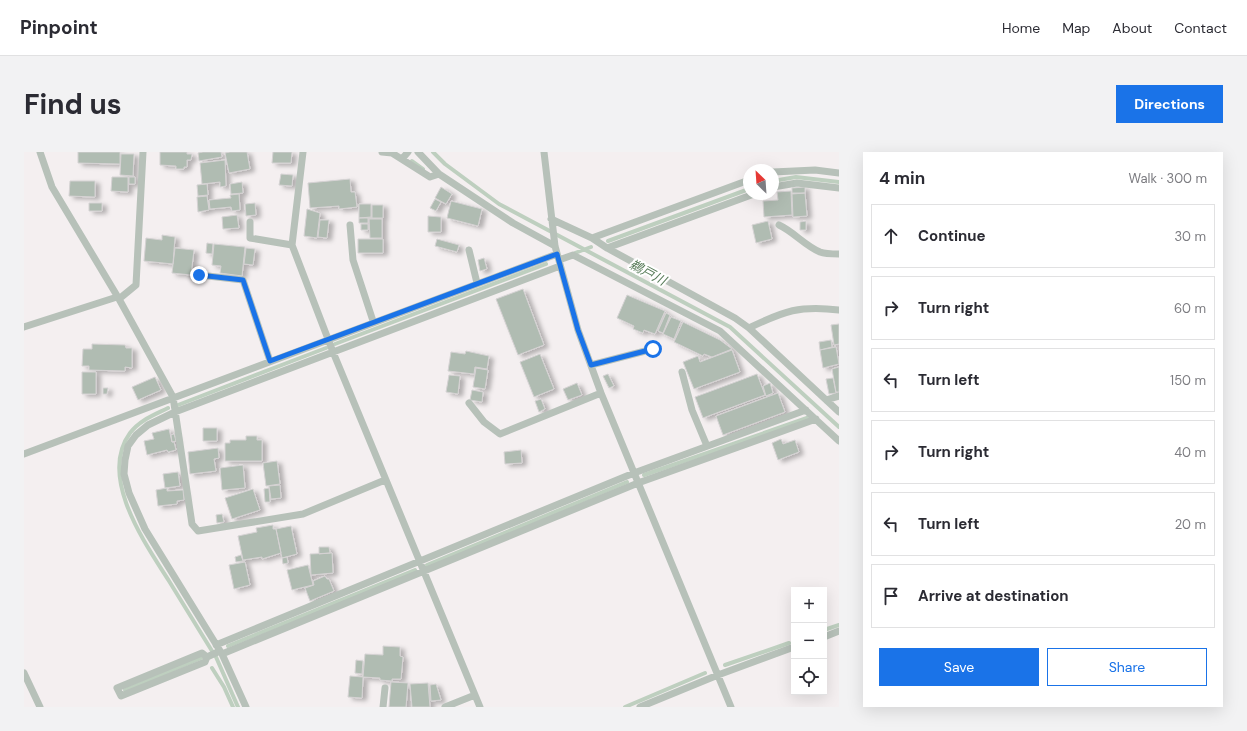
<!DOCTYPE html>
<meta charset="utf-8">
<style>
:root{--surface:#fff;--page:#f2f2f3;--text:#2b2b33;--muted:#7c7c81;--line:#e1e1e2;--accent:#1a73e8}
body{margin:0;font-family:"DM Sans","Noto Sans JP",sans-serif;background:var(--page);color:var(--text)}
.controls{position:absolute;right:12px;bottom:12px;display:grid;overflow:hidden;border-radius:0px;box-shadow:0 4px 16px #0002}
.controls button{width:36px;height:36px;display:grid;place-items:center;padding:0;border:0;border-bottom:1px solid var(--line);background:var(--surface);color:var(--text);font:20px sans-serif}
.compass{position:absolute;left:719px;top:12px;width:36px;height:36px;border-radius:50%;background:var(--surface);box-shadow:0 4px 16px #0002;rotate:335deg}
.stop{position:absolute;width:12px;height:12px;margin:-9px;border:3px solid #1a73e8;border-radius:50%;background:#fff}
.stop.end{background:#1a73e8;border-color:#fff;box-shadow:0 1px 4px #0008}
.list{margin:0;padding:0;list-style:none}
h2{display:flex;justify-content:space-between;align-items:center;height:52px;margin:0;padding:0 16px;font-size:17px}
h2 small{font-size:13px;font-weight:400;color:var(--muted)}
.list li{display:grid;grid-template-columns:26px 1fr auto;gap:12px;align-items:center;box-sizing:border-box;height:64px;margin:0 8px 8px;padding:0 8px;border:1px solid var(--line);border-radius:0px}
.list b{display:block;font-size:15px;white-space:nowrap}
.list em{font-size:13px;font-style:normal;color:var(--muted)}
.actions{display:flex;gap:8px;padding:12px 16px}
.actions a{flex:1;padding:9px 0;border:1px solid var(--accent);border-radius:0px;text-align:center;font-size:14px;color:var(--accent)}
.actions .main{background:var(--accent);color:#fff}
.icon{flex:none;width:22px;height:22px;fill:none;stroke:currentColor;stroke-width:2;stroke-linecap:round;stroke-linejoin:round}
.map{position:relative;flex:none;width:815px;height:555px;overflow:hidden;border-radius:0px}
header{display:flex;align-items:center;gap:24px;box-sizing:border-box;height:56px;padding:0 20px;background:var(--surface);border-bottom:1px solid var(--line)}
header strong{font-size:19px}
nav{display:flex;gap:22px;margin-inline-start:auto;font-size:14px}
.intro{display:flex;align-items:center;justify-content:space-between;box-sizing:border-box;height:96px;padding:0 24px}
h1{margin:0;font-size:28px}
.button{padding:10px 18px;border-radius:0px;background:var(--accent);color:#fff;font-size:14px;font-weight:700}
main{display:flex;gap:24px;padding:0 24px}
aside{flex:1;background:var(--surface);border-radius:0px;box-shadow:0 4px 16px #0002}
.map>svg:first-child{display:block}
.lines{fill:none;stroke-linecap:round;stroke-linejoin:round}
.stream{stroke:#becfbf;stroke-width:4}
.building{fill:#b0bcb2;stroke:#d5d2d3;filter:url(#shadow)}
.minor{stroke:#b7c1b9;stroke-width:7}
.route{stroke:#1a73e8;stroke-width:5}
.labels{text-anchor:middle;stroke-width:4;stroke-linejoin:round;paint-order:stroke}
.water-label{font-size:13px;font-style:italic;fill:#577b58;stroke:#fff}
</style>
<header>
<strong>Pinpoint</strong>
<nav><a>Home</a><a>Map</a><a>About</a><a>Contact</a></nav>
</header>
<div class="intro"><h1>Find us</h1><a class="button">Directions</a></div>
<main>
<div class="map">
<svg width="815" height="555" viewBox="0 0 815 555">
<defs>
<filter id="shadow"><feDropShadow dx="4.5" dy="2.5" stdDeviation="2" flood-color="#0004"/></filter>
</defs>
<rect width="100%" height="100%" fill="#f4eff0"/>
<g class="lines">
<!-- stream -->
<path class="stream" d="M409,0L421,12L475,52L706,175L815,275
M388,9L399,17
M749,29L772,25L815,30
M584,89L725,37
M551,101L567,95
M311,192L522,112
M154,253L302,196
M144,256C130,263 116,268 106,281C74,325 121,391 145,429C159,452 174,476 188,499
M620,323L783,266
M403,413L603,330
M800,478L815,473
M204,494L391,418
M192,505L214,555
M701,513L765,491
M188,516L200,535L209,555
M101,538L177,506
M601,555L681,521"/>
</g>
<!-- building -->
<path class="building" d="M54,0H96V12L54,11Z
M136,0H163V2H168L167,8H163V15H160V17H152V14L136,13Z
M179,0H197L198,5L175,9L174,1Z
M206,0H223L226,17L205,21L201,1Z
M249,0H268L267,11H248Z
M97,2H110L109,24L96,23Z
M201,8L202,34L196,35V30L178,32L176,11Z
M257,22L269,23L268,34L255,33Z
M88,25H104V40L87,39Z
M105,25H111V32H105Z
M326,27L327,40H331L333,55L315,57V54L286,56L284,31Z
M46,29H71V45L45,44Z
M218,30L219,41L207,42L206,32Z
M183,32L184,43L174,44L173,33Z
M417,35L428,42L422,52L411,46Z
M781,35V41H768V36Z
M767,39L768,63L740,65L739,49L754,48L753,40Z
M781,41L783,64L769,65L768,42Z
M215,42L216,58L208,59L207,55L186,57L185,48L207,46L206,43Z
M183,44L185,58L174,60L173,45Z
M411,47L417,50L412,59L406,56Z
M427,49L458,57L454,74L423,66Z
M65,51H78V59H65Z
M231,51L232,63L222,64L221,52Z
M335,52H347V65L335,66Z
M348,53H359V66H348Z
M283,57L296,61L293,86L280,84Z
M213,63L215,76L199,77L198,65Z
M404,64L417,65V80H404Z
M335,66H344V71H335Z
M345,67H358V86H346Z
M296,68H305L303,86L294,85Z
M744,69L748,87L732,91L728,73Z
M782,69V78H776V70Z
M337,72H344V78H337Z
M138,83L151,85L149,112L120,109L122,86L138,88Z
M334,87H359V101H334Z
M413,87L435,93L433,100L411,94Z
M183,91L189,92L188,102L182,101Z
M190,92L221,95L218,124L196,121L197,114L188,113Z
M151,96L170,98L167,123L148,121Z
M222,96L231,97L229,113L220,112Z
M460,106L463,117L456,119L454,108Z
M499,137L520,193L494,203L472,147Z
M603,143L641,159L631,182L620,178L619,181L609,177L610,174L593,166Z
M642,161L646,163L639,181L634,179Z
M647,165L657,169L650,187L639,182Z
M659,170L696,188L708,197L688,205L680,202L679,204L650,190Z
M815,172V192L810,193L807,173Z
M807,188L808,195L796,198L795,190Z
M68,192L101,193L102,196H108V216L101,215V219L65,218V214H58L59,197H68Z
M812,195L815,212L799,216L796,198Z
M708,198L716,220L670,237L659,210L674,204L676,210Z
M442,199L465,204L463,217L451,215L450,222L424,219L427,200L441,202Z
M516,202L530,237L510,245L496,210Z
M815,215V240H812L808,217Z
M452,216L464,218L461,237L449,235Z
M58,220H72V242H58Z
M584,222L590,234L585,236L579,224Z
M733,222L741,243L679,266L671,245Z
M425,223L436,224L434,242L422,240Z
M131,225L137,238L114,248L108,235Z
M809,226L812,241L805,242L802,227Z
M553,231L558,243L544,248L539,237Z
M746,231L749,241L742,244L739,234Z
M79,236H84L83,242H79Z
M448,238L459,240L458,250L446,248Z
M754,241L761,260L699,283L692,264Z
M517,247L521,257L515,260L511,249Z
M179,276H193V289H179Z
M145,277L148,290H150L152,298L144,300L143,298L123,303L120,289L130,287L128,281Z
M150,282L152,289L148,290L147,283Z
M222,284H233V288H238V309H201V291H206V288H222Z
M757,287L759,292L771,288L775,300L754,308L748,291Z
M194,296L195,306L190,307L192,319L166,322L164,300Z
M497,298L498,311L481,312L480,300Z
M253,309L256,332L242,334L239,311Z
M219,313L221,336L198,338L196,316Z
M154,320L156,334L141,336L139,322Z
M256,333L257,346L247,347L245,334Z
M143,336V339L159,338L160,348L153,349V352L134,354L132,338Z
M245,336L246,350H241L240,337Z
M229,337L236,358L208,367L201,346Z
M198,362L200,370L193,371L192,363Z
M249,373V377H252L257,401L238,407V405L219,408L214,384L233,380L232,376Z
M267,374L273,402L258,406L252,377Z
M295,395H305L306,401L295,402Z
M308,401L309,421L287,423L286,402Z
M217,403L219,409L212,410L211,405Z
M263,405L264,411L259,412L258,406Z
M221,410L226,433L210,437L205,413Z
M284,413L289,433L268,438L263,418Z
M301,424L303,427H305L310,439L286,449L281,436L290,433L289,429Z
M359,494L376,495V504L379,505L377,527H368V529L356,528V526L339,525L341,502L359,503Z
M332,508L339,509L338,522L331,521Z
M326,524L339,525L338,546L324,545Z
M367,530L384,531L382,555H365Z
M404,531L406,555H388L386,532Z
M412,532L417,548L407,549L406,533Z"/>
<g class="lines">
<!-- minor -->
<path class="minor" d="M16,0L28,35L95,147L149,245L168,372L174,379L279,362L361,328
M279,0L268,93L309,200L456,555
M358,0L368,1L406,25L415,22L489,71L531,94
M394,0L415,22
M520,0L531,94L554,178L577,241L707,555
M378,7L384,0
M749,20L791,18L815,21
M749,35L773,31L815,36
M527,67L568,86L725,28
M226,70V86L268,93
M326,73L329,108L349,169
M755,73C770,80 780,93 796,100C801,102 809,102 815,102
M568,86L583,96L730,42
M583,96L711,166L725,176L815,260
M445,98L453,131
M535,108L549,103L696,179L815,289
M175,123L219,128L246,209
M95,147L112,133L119,0
M0,175L93,145
M725,176C760,159 776,153 815,158
M567,213L629,197
M658,220L668,258L683,294
M802,248L815,244
M445,251L460,270L476,282L577,241
M0,302L533,102
M800,485L815,479
M192,493L610,321L782,258
M198,502L614,331L792,267
M183,505L181,510L97,544L93,536L178,501L183,505L196,499
M0,521L16,555
M222,555L198,502L121,377L105,341L100,322L101,308L104,294L112,283L124,273L151,260L536,114
M359,555L361,536
M421,555L451,543
M616,555L694,523L770,495"/>
</g>
<g class="lines">
<!-- route -->
<path class="route" d="M175,123L219,128L246,209L533,102L554,178L567,213L629,197"/>
</g>
<g class="labels">
<!-- water labels -->
<g class="water-label">
<text transform="translate(624 120) rotate(28)" y="5">鵜戸川</text>
</g>
</g>
</svg>
<div class="controls">
<button>+</button>
<button>−</button>
<button><svg class="icon" aria-label="locate" viewBox="0 0 24 24"><circle cx="12" cy="12" r="6"/><path d="M12 2v4M12 18v4M2 12h4M18 12h4"/></svg></button>
</div>
<svg class="compass" viewBox="-18 -18 36 36"><path d="M0-13l5 13h-10z" fill="#e53935"/><path d="M0 13l5-13h-10z" fill="#7c7c81"/></svg>
<div class="stop" style="left:629px;top:197px"></div>
<div class="stop end" style="left:175px;top:123px"></div>
</div>
<aside>
<h2>4 min<small>Walk · 300 m</small></h2>
<ul class="list">
<li><svg class="icon" aria-label="ahead" viewBox="0 0 24 24"><path d="M12 20V5M6 11l6-6 6 6"/></svg><div><b>Continue</b></div><em>30 m</em></li>
<li><svg class="icon" aria-label="right" viewBox="0 0 24 24"><path d="M7 20v-9h11M14 6l5 5-5 5"/></svg><div><b>Turn right</b></div><em>60 m</em></li>
<li><svg class="icon" aria-label="left" viewBox="0 0 24 24"><path d="M17 20v-9H6M10 6l-5 5 5 5"/></svg><div><b>Turn left</b></div><em>150 m</em></li>
<li><svg class="icon" aria-label="right" viewBox="0 0 24 24"><path d="M7 20v-9h11M14 6l5 5-5 5"/></svg><div><b>Turn right</b></div><em>40 m</em></li>
<li><svg class="icon" aria-label="left" viewBox="0 0 24 24"><path d="M17 20v-9H6M10 6l-5 5 5 5"/></svg><div><b>Turn left</b></div><em>20 m</em></li>
<li><svg class="icon" aria-label="arrive" viewBox="0 0 24 24"><path d="M6 21V4h12l-3 4 3 4H6"/></svg><div><b>Arrive at destination</b></div></li>
</ul>
<div class="actions"><a class="main">Save</a><a>Share</a></div>
</aside>
</main>
